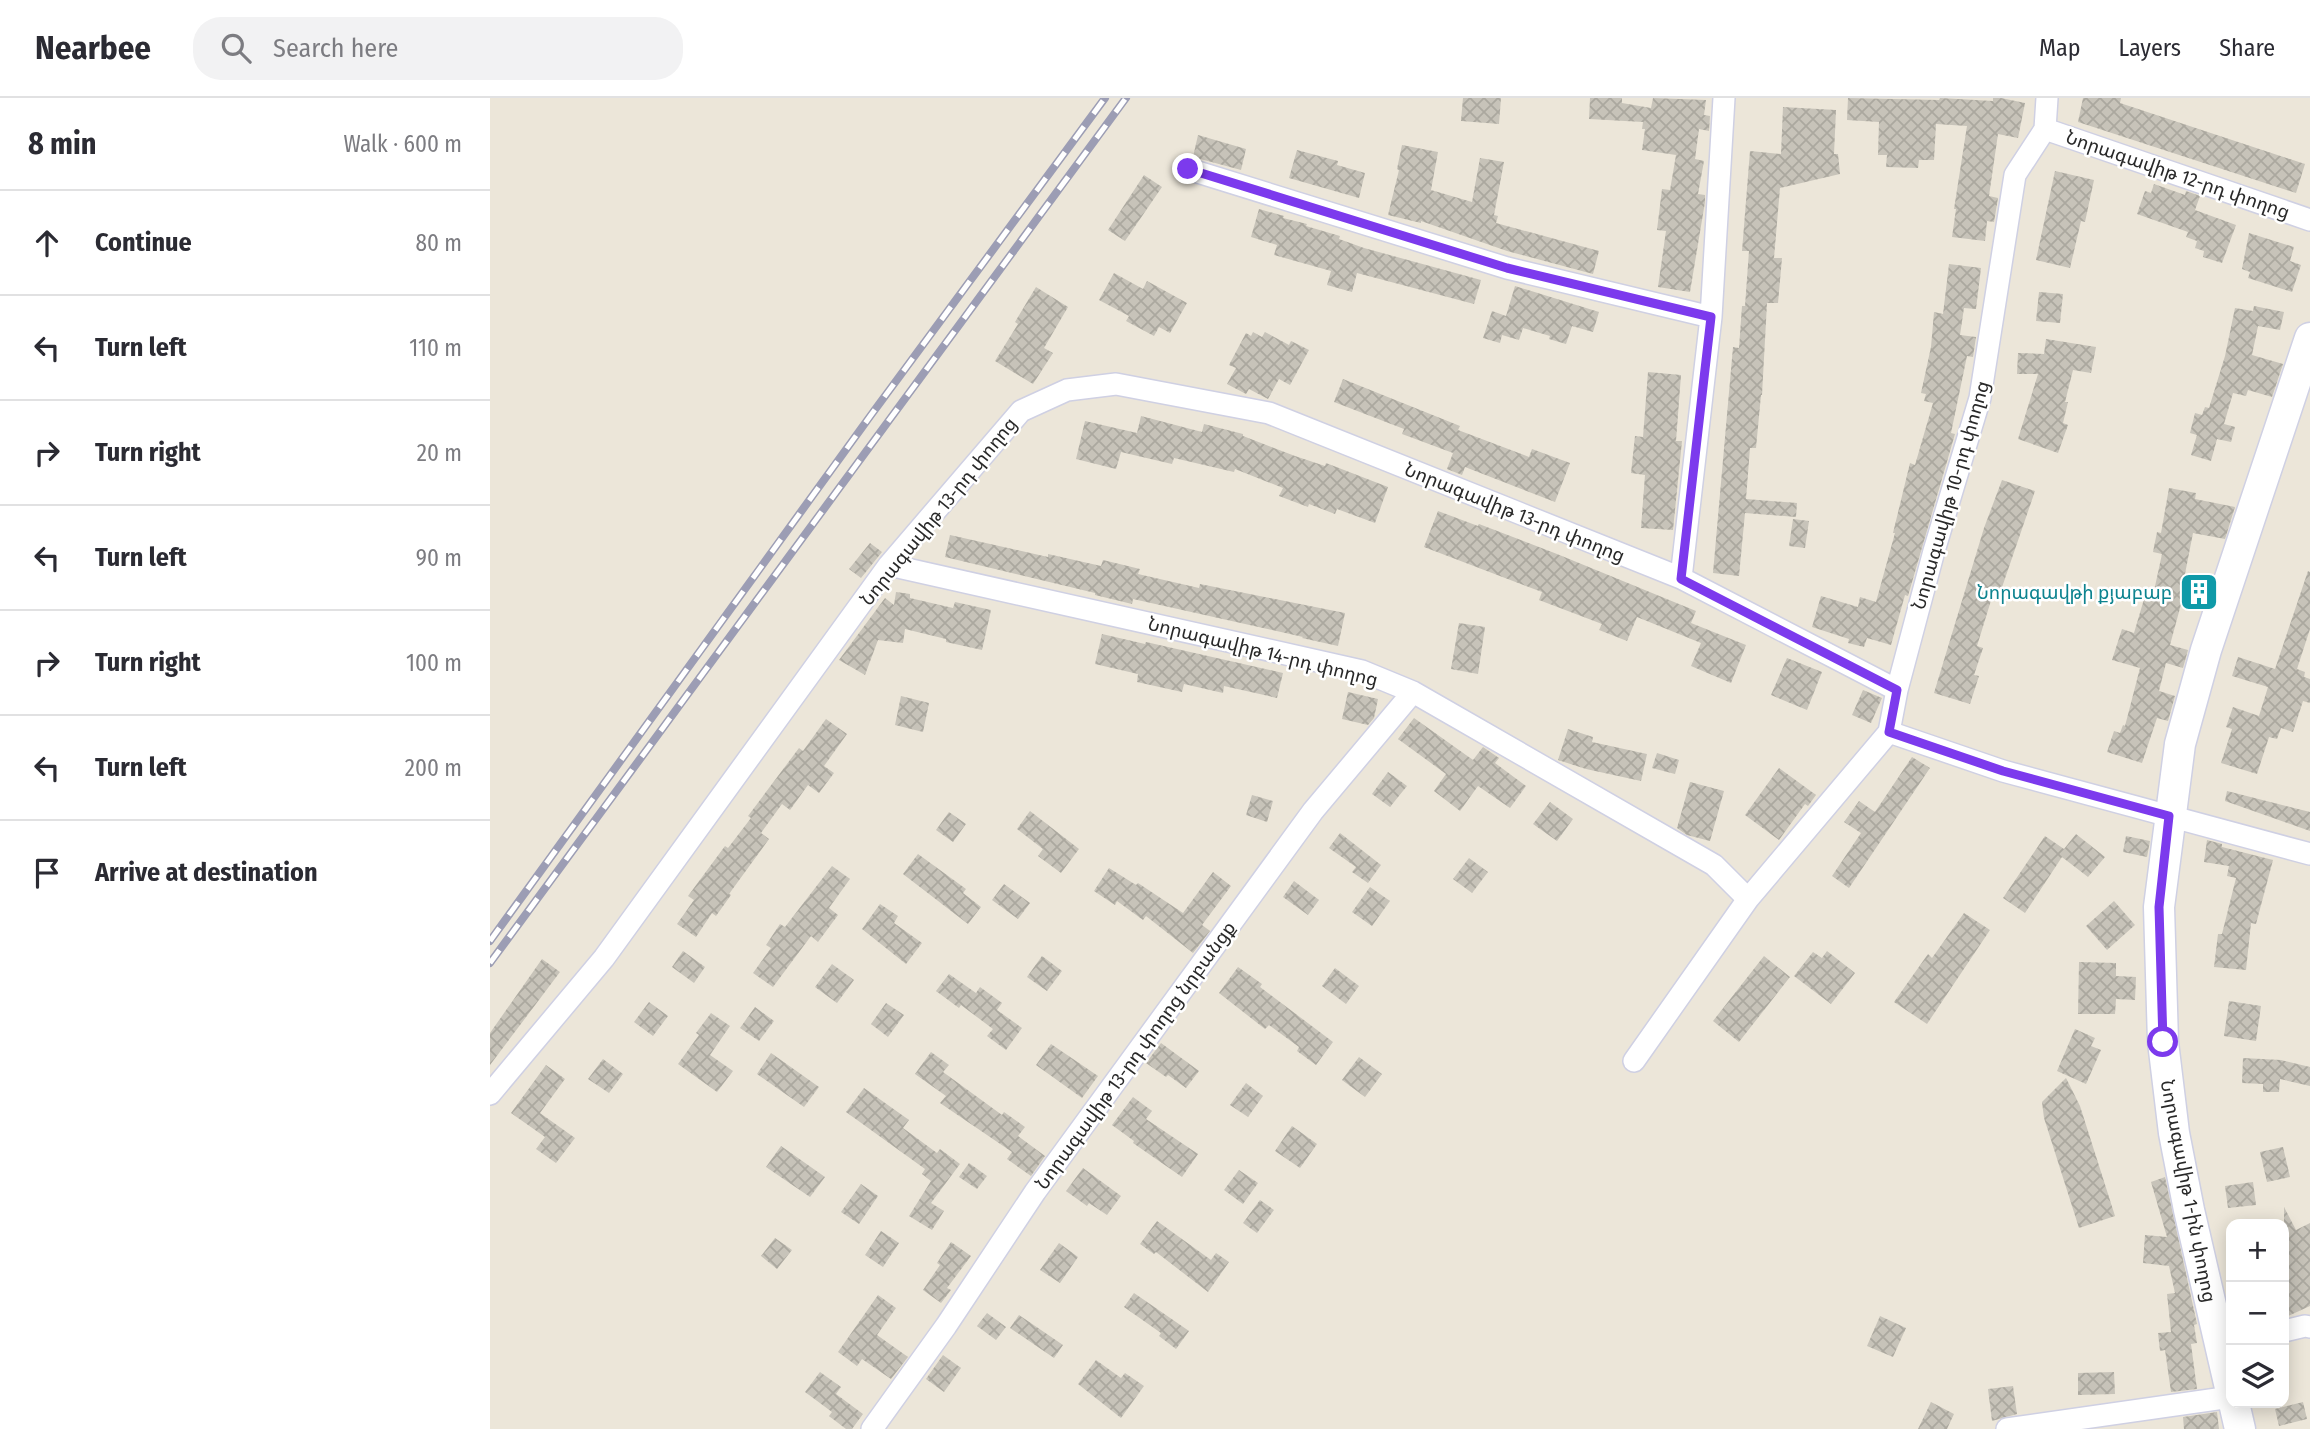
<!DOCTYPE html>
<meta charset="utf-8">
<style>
:root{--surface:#fff;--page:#f2f2f3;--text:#2b2b33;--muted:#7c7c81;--line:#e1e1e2}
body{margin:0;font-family:"Fira Sans Condensed","Noto Sans Armenian",sans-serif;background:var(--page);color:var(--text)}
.controls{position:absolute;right:21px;bottom:21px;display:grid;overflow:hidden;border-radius:14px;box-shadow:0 4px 18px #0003}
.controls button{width:63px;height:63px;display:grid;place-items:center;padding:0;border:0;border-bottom:2px solid var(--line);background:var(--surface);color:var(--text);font:35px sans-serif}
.stop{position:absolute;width:21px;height:21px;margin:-16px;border:5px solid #7c3aed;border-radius:50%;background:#fff}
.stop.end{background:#7c3aed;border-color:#fff;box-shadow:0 2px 7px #0008}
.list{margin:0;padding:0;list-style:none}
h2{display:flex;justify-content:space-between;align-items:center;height:91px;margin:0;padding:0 28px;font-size:30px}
h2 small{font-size:23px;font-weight:400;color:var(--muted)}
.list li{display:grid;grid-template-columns:46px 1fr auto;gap:21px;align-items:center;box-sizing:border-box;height:105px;padding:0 28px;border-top:2px solid var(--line)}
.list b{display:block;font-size:26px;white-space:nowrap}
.list em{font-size:23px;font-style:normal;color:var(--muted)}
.icon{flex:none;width:38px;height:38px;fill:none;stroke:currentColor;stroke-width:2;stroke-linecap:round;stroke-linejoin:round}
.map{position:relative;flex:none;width:1820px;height:1331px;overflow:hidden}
header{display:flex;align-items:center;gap:42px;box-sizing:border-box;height:98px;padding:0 35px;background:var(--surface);border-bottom:2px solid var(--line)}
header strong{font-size:33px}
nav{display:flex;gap:38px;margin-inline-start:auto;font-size:24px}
.search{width:490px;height:63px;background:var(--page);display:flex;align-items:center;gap:18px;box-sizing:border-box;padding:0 24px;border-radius:28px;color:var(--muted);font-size:26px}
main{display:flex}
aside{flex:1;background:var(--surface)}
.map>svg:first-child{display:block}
.building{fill:url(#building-cross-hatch)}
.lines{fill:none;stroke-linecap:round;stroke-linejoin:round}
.street-casing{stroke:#cfd0e3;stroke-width:24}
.secondary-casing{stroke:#cfd0e3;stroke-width:33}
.street{stroke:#fff;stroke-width:21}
.secondary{stroke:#fff;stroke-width:30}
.rail-casing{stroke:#9c9db4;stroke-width:8}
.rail{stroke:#fff;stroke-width:5;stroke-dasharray:16;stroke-linecap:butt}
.route{stroke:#7c3aed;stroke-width:9}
.labels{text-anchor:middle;stroke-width:5;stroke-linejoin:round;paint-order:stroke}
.street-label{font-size:19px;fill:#292929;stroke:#fff}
.culture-label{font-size:19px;fill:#0d838f;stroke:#fff;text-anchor:end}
</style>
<header>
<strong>Nearbee</strong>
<div class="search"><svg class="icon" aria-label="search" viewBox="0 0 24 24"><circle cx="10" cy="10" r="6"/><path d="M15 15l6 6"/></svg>Search here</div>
<nav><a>Map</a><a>Layers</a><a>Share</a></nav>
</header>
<main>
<aside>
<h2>8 min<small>Walk · 600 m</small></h2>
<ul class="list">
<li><svg class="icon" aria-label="ahead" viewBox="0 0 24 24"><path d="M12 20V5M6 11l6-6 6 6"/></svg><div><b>Continue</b></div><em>80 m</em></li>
<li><svg class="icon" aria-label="left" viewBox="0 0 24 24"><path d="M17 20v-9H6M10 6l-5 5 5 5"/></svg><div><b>Turn left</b></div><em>110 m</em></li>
<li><svg class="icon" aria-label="right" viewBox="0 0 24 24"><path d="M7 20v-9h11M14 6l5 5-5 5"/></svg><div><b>Turn right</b></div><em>20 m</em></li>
<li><svg class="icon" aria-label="left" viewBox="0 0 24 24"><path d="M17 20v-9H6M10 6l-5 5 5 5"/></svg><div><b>Turn left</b></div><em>90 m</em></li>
<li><svg class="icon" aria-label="right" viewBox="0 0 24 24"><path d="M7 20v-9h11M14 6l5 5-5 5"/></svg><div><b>Turn right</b></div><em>100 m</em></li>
<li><svg class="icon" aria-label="left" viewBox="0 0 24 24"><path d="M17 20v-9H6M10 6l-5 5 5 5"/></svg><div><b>Turn left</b></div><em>200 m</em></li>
<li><svg class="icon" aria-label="arrive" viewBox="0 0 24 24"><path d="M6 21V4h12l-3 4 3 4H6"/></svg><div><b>Arrive at destination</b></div></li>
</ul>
</aside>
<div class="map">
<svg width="1820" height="1331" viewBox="0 0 1820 1331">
<defs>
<pattern id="building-cross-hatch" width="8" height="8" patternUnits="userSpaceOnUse" patternTransform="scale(1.75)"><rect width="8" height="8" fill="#c7c3b9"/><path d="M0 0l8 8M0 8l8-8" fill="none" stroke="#aba89f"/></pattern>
</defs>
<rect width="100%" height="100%" fill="#ece6d9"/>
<!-- building -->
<path class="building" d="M973,0H1011L1009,26L971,23Z
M1100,0H1132V5L1161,10L1163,0L1216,2L1214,17L1220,18L1219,33L1209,31L1205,61L1214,63L1208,96L1215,97V104L1200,194L1168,189L1176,133L1167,132L1172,91L1180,92L1186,57L1152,52L1155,31H1152L1153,24L1099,21Z
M1358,0L1449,2L1450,0L1503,3V0H1511L1535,5L1528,40L1508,36L1499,98L1508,100L1504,124L1497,123L1495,143L1462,139L1466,111H1464L1477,28L1446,26L1444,62H1429L1428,70L1396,69L1397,57H1388L1389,24L1357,22Z
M1593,0H1631L1630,5L1815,66L1806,95L1588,24Z
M1293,9L1346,12L1344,56H1348L1350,76L1290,90L1284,160H1292L1288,205H1277L1272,297H1271L1266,350H1260L1256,401L1307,405L1306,419L1255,415L1249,478L1223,475L1243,249L1249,250L1252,208H1255L1259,153H1252L1260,53L1291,56Z
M708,37L756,51L751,72L703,59Z
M912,47L948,54L941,92L982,104L990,60L1014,64L1004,117L1008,118L1006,125L1109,153L1103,176L1017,153L931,123V125L898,117L909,72L907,71Z
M807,52L848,63L847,67L875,75L869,100L799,80Z
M1565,73L1604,82L1595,124L1591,123L1580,170L1546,162Z
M654,77L672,89L635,143L618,132Z
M1664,86L1695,97L1696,93L1710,98L1705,112L1746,127L1732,165L1713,159L1714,153L1705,150L1707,143L1696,139L1698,134L1647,116L1655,93L1661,95Z
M769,111L794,118L793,120L817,126L816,128L850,138L849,141L874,150L991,182L984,206L867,175L862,194L837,187L841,173L784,157L787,147L761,139Z
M1759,135L1804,149L1800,163L1811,167L1802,194L1758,180L1760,174L1752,171Z
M1459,166L1491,170L1486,211L1474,210L1470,237L1486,239L1483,259L1477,258L1461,335L1465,336L1418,498L1415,497L1401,547L1377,540L1374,549L1358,545L1359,541L1322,529L1331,498L1368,509L1370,499L1386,504L1405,435H1403L1420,365L1425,367L1443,305L1434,303L1436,296L1431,295L1441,249L1444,214L1453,216Z
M624,175L653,191L657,183L697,205L680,235L669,229L664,238L636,223L639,218L609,202Z
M1025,188L1109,214L1103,234L1082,228L1076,246L1059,241L1060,238L1033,230L1029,242L1012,237L1010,245L993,240L1002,213L1016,218Z
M546,189L578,209L554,250L563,255L543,286L505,263L528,226L525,224Z
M1549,194L1573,196L1570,225L1546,223Z
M1764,208L1794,214L1790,232L1768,228L1762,257L1793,266L1782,299L1758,292L1756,298L1743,295L1734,326L1745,329L1741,344L1727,341L1721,363L1701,357L1707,337L1700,335L1705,315L1712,317L1715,309L1719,310L1735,258L1745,210L1763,213Z
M763,234L772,239L775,234L799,247L801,243L819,252L800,287L789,281L778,301L759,291L756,296L737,286L746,270L739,267L756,235L761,238Z
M1556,241L1606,249L1601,275L1583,272L1575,304H1578L1573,325L1578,327L1568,355L1528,341L1548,276H1527L1528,255L1554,256Z
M1158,274L1191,277L1186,343H1192L1183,432L1151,430L1155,377L1141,375L1145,338L1153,339Z
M853,281L970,328L968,332L1039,359L1042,351L1080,365L1065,404L975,369L972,377L957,371L963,355L912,336L914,331L844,304Z
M651,318L712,334L714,326L753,336V338L805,358L835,368L836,365L898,389L885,425L847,411L845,416L819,406L818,409L789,398L793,390L745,371L744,374L684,360L682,366L631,354L626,371L586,361L595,323L647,335Z
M1512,382L1545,393L1509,498L1503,496L1487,548L1493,550L1484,577L1489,578L1480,606L1444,595L1494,430Z
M1679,390L1706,395L1705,401L1745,409L1735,441L1703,435L1694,481L1719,488L1713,504L1693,499L1680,547L1698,552L1693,570L1676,565L1669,593L1685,598L1678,623L1667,620L1652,665L1617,654L1624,633L1630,635L1633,627L1635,628L1650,570L1622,562L1632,531L1644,535L1657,491L1664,493L1672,456L1663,454L1667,434L1671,435Z
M948,413L988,428L989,426L1067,456L1206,513L1201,525L1256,547L1241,585L1201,568L1211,545L1147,519L1137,543L1109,532L1112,526L1049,502L1052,494L934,449Z
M1303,421L1319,423L1315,450L1299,448Z
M460,437L558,459V456L611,468L613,462L650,471L648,476L709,490L710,486L855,515L848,548L812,540L813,539L643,501L642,506L605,497V495L455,459Z
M380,445L392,454L371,480L359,471Z
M1818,473L1820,474V531L1807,571L1815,574L1814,579L1820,581V605L1813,603L1803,634L1791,630L1787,641L1779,639L1767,676L1731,665L1742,631L1736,629L1743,609L1769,618L1778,589L1742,578L1748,559L1785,571Z
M406,494L420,496V500L463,510L465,504L501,512L492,552L456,544V541L415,531L413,545L388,542L375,577L349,562L395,500L404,507Z
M969,525L995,529L988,576L961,571Z
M612,536L655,546L656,544L793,575L787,600L734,588L733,595L694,586L692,594L647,584L648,576L605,566Z
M1297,560L1332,574L1317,612L1281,597Z
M1373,592L1392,600L1381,625L1362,617Z
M858,594L888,601L884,620L878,627L852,621Z
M411,598L439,605L433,634L405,627Z
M924,620L983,662L993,649L1009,660L1005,665L1036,688L1020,710L988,688L970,713L944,693L956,676L908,641Z
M336,621L357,636L334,668L344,675L329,695L318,687L300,712L292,706L271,735L279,741L239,796L241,797L226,818L222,815L206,839L187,826L204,802L198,798L235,748L238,750L261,720L258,718L309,650L313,653Z
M1078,631L1103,639L1102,644L1157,656L1151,683L1096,671L1068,662Z
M1167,655L1189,662L1185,676L1162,670Z
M1422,659L1440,670L1359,790L1342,778L1371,735L1354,724L1369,703L1385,714Z
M1289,670L1326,697L1318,708L1315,706L1289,742L1255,717Z
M898,674L917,688L900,709L882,696Z
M1200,684L1234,693L1220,743L1197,737L1187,730Z
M1737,693L1820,714V733L1735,703Z
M762,697L783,703L777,724L756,717Z
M1060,704L1083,721L1067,743L1043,726Z
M540,713L589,751L571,775L548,758L553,751L527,731Z
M459,714L476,726L463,744L446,732Z
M850,735L891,767L878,785L862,774L866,769L839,750Z
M1586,736L1615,759L1598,779L1572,759L1535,815L1513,800L1555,738L1574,751Z
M1636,738L1660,743L1657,759L1633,754Z
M1717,742L1732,746V749L1783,762L1766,826L1761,825L1756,872L1724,869L1728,836H1732L1746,780L1737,778L1739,768L1714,764Z
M428,756L476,791L473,795L491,809L478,826L413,776Z
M979,760L998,774L982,795L963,781Z
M342,768L360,781L339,810L348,817L328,844L321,838L283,889L263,875L281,850L276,847L290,826L295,829Z
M619,770L646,787L648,785L693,815L723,774L741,788L712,827L720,833L703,855L656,818L653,822L627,803L625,807L604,793Z
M804,783L829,802L818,817L793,799Z
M514,786L540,805L528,821L502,802Z
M880,789L900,803L882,828L862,814Z
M1624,803L1645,827L1617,852L1596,828Z
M390,806L408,818L404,825L432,845L416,866L372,831Z
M1474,815L1500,832L1437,926L1404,904L1438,856L1442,860Z
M193,853L215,869L204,885L182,869Z
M1337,853L1365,875L1341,906L1304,878L1323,854L1332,860Z
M552,858L572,873L557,893L537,879Z
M1274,858L1300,879L1249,944L1223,923Z
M52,861L70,874L0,967V935Z
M1589,864L1626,865V878L1646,879L1645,902L1626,901L1625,916H1588Z
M342,866L364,882L347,905L325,889Z
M748,869L772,886L770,889L843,944L826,967L807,953L809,949L779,927L775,931L729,895Z
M845,870L869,888L856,906L832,888Z
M459,876L486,895L490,889L512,905L507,912L532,930L516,952L497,938L503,931L471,907L469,910L446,893Z
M1739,903L1771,908L1766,943L1734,938Z
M159,904L178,918L163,938L144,924Z
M396,905L414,917L398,939L381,926Z
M265,909L284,923L269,943L250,930Z
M221,915L240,928L220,957L243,973L227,994L188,966L209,937L206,935Z
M1585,931L1605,940L1601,948L1611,952L1596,986L1567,973Z
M671,945L709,973L696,990L678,977L676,979L656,965Z
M561,946L608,978L592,1000L546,967Z
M441,954L459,967L453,974L512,1017L514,1014L535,1029L528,1038L555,1058L541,1078L517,1061L522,1054L450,1005L456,998L425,976Z
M281,955L329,989L314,1009L267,976Z
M869,959L892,976L875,999L852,982Z
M1753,960L1791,962L1820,969V988L1790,981L1789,994H1773V986L1752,985Z
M113,961L133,976L119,995L98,981Z
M56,967L75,981L50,1015L85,1040L66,1065L46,1051L55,1039L21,1015Z
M1576,980L1590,1008L1625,1118L1589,1130L1554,1020L1552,1004Z
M756,985L773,998L758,1019L740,1007Z
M374,990L419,1022L413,1030L447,1055L450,1051L470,1066L441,1105L454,1113L442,1132L419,1118L441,1083L432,1076L435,1071L356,1014Z
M643,999L662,1013L656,1021L708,1056L692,1079L643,1045L644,1043L622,1027Z
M802,1028L827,1046L810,1070L785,1053Z
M291,1048L335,1079L320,1099L276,1069Z
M1793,1049L1800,1079L1777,1084L1770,1054Z
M479,1065L497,1078L487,1091L469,1079Z
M593,1070L631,1098L617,1117L599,1105L597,1108L576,1093Z
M749,1072L768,1085L753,1106L734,1092Z
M1675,1079L1707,1226L1704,1227L1707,1245L1701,1246L1707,1291L1681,1294L1675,1252L1670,1253L1668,1235L1681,1234L1677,1196L1685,1195L1679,1168L1653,1165L1655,1137L1677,1139L1661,1084Z
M1763,1084L1766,1107L1738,1110L1735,1088Z
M371,1086L388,1098L369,1126L351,1114Z
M770,1102L784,1112L767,1135L753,1125Z
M1794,1109L1806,1132L1820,1125V1208L1794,1220Z
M667,1123L721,1162L726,1155L739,1164L718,1194L666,1154L664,1156L650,1146Z
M391,1133L409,1145L393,1169L375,1157Z
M285,1140L302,1152L287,1171L271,1158Z
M461,1144L481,1158L457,1190L461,1192L451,1205L433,1192L450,1167L447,1165Z
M569,1145L588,1159L570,1185L550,1172Z
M644,1195L699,1233L686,1251L669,1238L671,1235L634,1209Z
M388,1197L406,1210L387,1237L418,1259L401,1281L372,1261L367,1268L348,1254Z
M497,1215L516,1229L506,1242L487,1228Z
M529,1217L573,1247L564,1260L520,1230Z
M1390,1218L1416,1230L1403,1259L1377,1248Z
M453,1257L471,1270L454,1294L436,1281Z
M606,1262L631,1280L635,1275L654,1288L631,1320L588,1286Z
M330,1274L351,1289L346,1296L373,1316L362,1331H356L339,1318L342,1314L315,1294Z
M1624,1274L1625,1296L1588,1297V1275Z
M1523,1288L1527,1316L1502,1323L1498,1291Z
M1441,1304L1464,1316L1457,1331H1428Z
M1813,1304L1817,1321L1789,1328L1785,1311Z
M1727,1314L1729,1331H1694L1693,1319Z"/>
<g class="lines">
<!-- street casing -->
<g class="street-casing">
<path id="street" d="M1555,31L1820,122
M698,71L1017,170L1221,219
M399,467L872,573L923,594L1224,767L1258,801
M1191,480L1221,219L1234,0
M1399,634L1513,673L1820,756
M1144,963L1258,801L1399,634L1407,592L1444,453L1490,300L1525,77L1555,31L1557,0
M0,996L114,860L399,467L531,313L577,292L626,286L779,315L1191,480L1407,592
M1794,1233L1815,1228L1820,1229
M382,1331L456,1228L545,1094L823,713L923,594
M1517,1331L1741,1299"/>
</g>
<!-- secondary casing -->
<g class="secondary-casing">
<path id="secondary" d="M1741,1294L1699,1112L1684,1035L1673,944L1669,809L1690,646L1716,552L1820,240
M1744,1305L1750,1331"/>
</g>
<!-- street -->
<use href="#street" class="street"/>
<!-- secondary -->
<use href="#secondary" class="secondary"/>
<!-- rail casing -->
<g class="rail-casing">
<path id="rail" d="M0,843L381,317L615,0
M0,865L636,0"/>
</g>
<!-- rail -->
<use href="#rail" class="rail"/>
</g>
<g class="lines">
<!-- route -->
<path class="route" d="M698,71L1017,170L1221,219L1191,481L1407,592L1399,634L1513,673L1679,718L1669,809L1673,944"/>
</g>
<!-- icons -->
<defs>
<g id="building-square" transform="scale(2.0125)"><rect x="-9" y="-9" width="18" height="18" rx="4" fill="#0f9aa8" stroke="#fff"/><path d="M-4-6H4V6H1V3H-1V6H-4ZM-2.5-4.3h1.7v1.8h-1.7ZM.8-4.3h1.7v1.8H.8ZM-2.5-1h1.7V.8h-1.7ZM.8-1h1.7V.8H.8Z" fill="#fff"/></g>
</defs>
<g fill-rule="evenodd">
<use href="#building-square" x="1709" y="494"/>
</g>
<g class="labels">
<!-- street labels -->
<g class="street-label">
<text transform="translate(1688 76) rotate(19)" y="7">Նորագավիթ 12-րդ փողոց</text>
<text transform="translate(1460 397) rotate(-74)" y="7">Նորագավիթ 10-րդ փողոց</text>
<text transform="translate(448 413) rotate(-51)" y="7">Նորագավիթ 13-րդ փողոց</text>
<text transform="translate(1025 414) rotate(22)" y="7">Նորագավիթ 13-րդ փողոց</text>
<text transform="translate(773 553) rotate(14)" y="7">Նորագավիթ 14-րդ փողոց</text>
<text transform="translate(645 957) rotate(-54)" y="7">Նորագավիթ 13-րդ փողոց նրբանցք</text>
<text transform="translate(1699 1093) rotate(79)" y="7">Նորագավիթ 1-ին փողոց</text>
</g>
<!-- culture labels -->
<g class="culture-label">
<text x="1682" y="501">Նորագավթի քյաբաբ</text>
</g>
</g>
</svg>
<div class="controls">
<button>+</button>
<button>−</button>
<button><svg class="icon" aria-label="layers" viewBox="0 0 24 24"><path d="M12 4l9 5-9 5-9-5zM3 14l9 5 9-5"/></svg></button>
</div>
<div class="stop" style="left:1673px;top:944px"></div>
<div class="stop end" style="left:698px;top:71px"></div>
</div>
</main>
